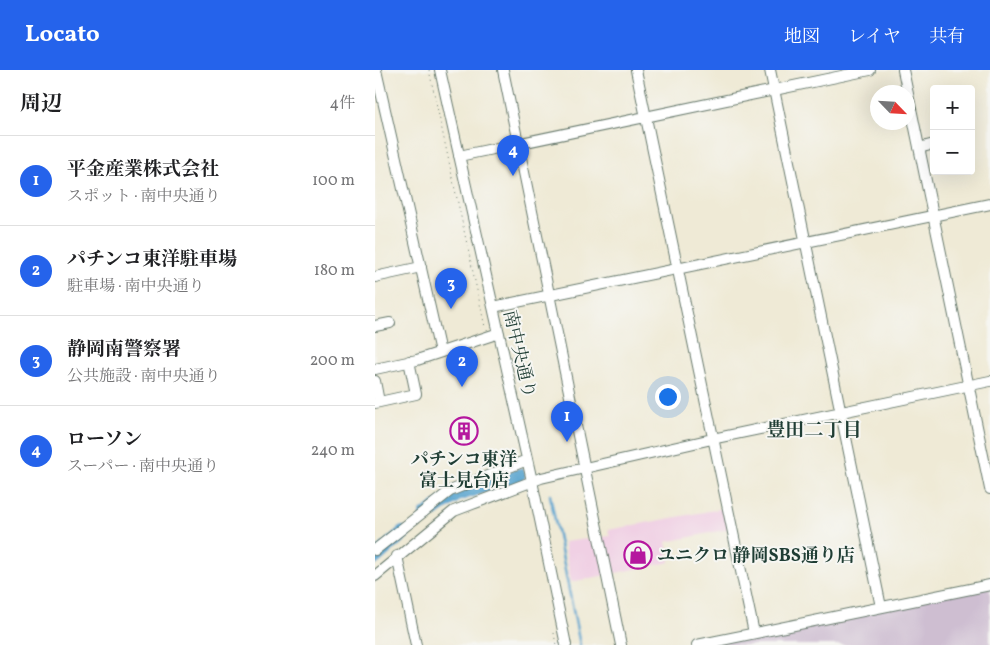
<!DOCTYPE html>
<html lang="ja">
<meta charset="utf-8">
<style>
:root{--surface:#fff;--page:#f6f6f6;--text:#202124;--muted:#757577;--line:#e0e0e0;--accent:#2563eb}
body{margin:0;font-family:Vollkorn,"Noto Serif JP",serif;background:var(--page);color:var(--text)}
.controls{position:absolute;right:15px;top:15px;display:grid;overflow:hidden;border-radius:5px;box-shadow:0 5px 20px #0002}
.controls button{width:45px;height:45px;display:grid;place-items:center;padding:0;border:0;border-bottom:1px solid var(--line);background:var(--surface);color:var(--text);font:25px sans-serif}
.compass{position:absolute;left:495px;top:15px;width:45px;height:45px;border-radius:50%;background:var(--surface);box-shadow:0 5px 20px #0002;rotate:115deg}
.you{position:absolute;left:292px;top:326px;width:18px;height:18px;margin:-12px;border:4px solid #fff;border-radius:50%;background:#1a73e8;box-shadow:0 0 0 8px #1a73e833}
.badge{display:grid;place-items:center;width:32px;height:32px;border-radius:50%;background:var(--accent);color:#fff;font-size:16px;font-weight:700}
.pin{position:absolute;translate:-50% -41px;filter:drop-shadow(0 1px 2px #0008)}
.pin::after{content:'';position:absolute;top:26px;width:18px;height:15px;background:inherit;clip-path:polygon(0 0,100% 0,50% 100%)}
.list{margin:0;padding:0;list-style:none}
h2{display:flex;justify-content:space-between;align-items:center;height:65px;margin:0;padding:0 20px;font-size:21px}
h2 small{font-size:16px;font-weight:400;color:var(--muted)}
.list li{display:grid;grid-template-columns:32px 1fr auto;gap:15px;align-items:center;box-sizing:border-box;height:90px;padding:0 20px;border-top:1px solid var(--line)}
.list b{display:block;font-size:19px;white-space:nowrap}
.list p{margin:0;font-size:16px;white-space:nowrap;color:var(--muted)}
.list em{font-size:16px;font-style:normal;color:var(--muted)}
.map{position:relative;flex:none;width:615px;height:575px;overflow:hidden}
header{display:flex;align-items:center;gap:30px;box-sizing:border-box;height:70px;padding:0 25px;background:var(--accent);color:#fff}
header strong{font-size:24px}
nav{display:flex;gap:28px;margin-inline-start:auto;font-size:18px}
main{display:flex}
aside{flex:1;background:var(--surface)}
.map>svg:first-child{display:block}
.built{fill:#f0d0e4}
.industrial{fill:#cebed1}
.lines{fill:none;stroke-linecap:round;stroke-linejoin:round}
.stream{stroke:#55a2ce;stroke-width:2.5}
.river{stroke:#55a2ce;stroke-width:14}
.minor-casing{stroke:#687a6d;stroke-width:12}
.path{stroke:#687a6d;stroke-width:1;stroke-dasharray:1 4;stroke-linecap:butt}
.minor{stroke:#fff;stroke-width:10}
.labels{text-anchor:middle;stroke-width:4;stroke-linejoin:round;paint-order:stroke}
.street-label{font-size:18px;fill:#1f3d34;stroke:#f6f6f2}
.poi-label{font-size:18px;font-weight:bold;fill:#1f3d34;stroke:#f6f6f2}
.neighbourhood-label{font-size:19px;font-weight:bold;fill:#1f3d34;stroke:#f6f6f2}
</style>
<header>
<strong>Locato</strong>
<nav><a>地図</a><a>レイヤ</a><a>共有</a></nav>
</header>
<main>
<aside>
<h2>周辺<small>4件</small></h2>
<ul class="list">
<li><span class="badge">1</span><div><b>平金産業株式会社</b><p>スポット · 南中央通り</p></div><em>100 m</em></li>
<li><span class="badge">2</span><div><b>パチンコ東洋駐車場</b><p>駐車場 · 南中央通り</p></div><em>180 m</em></li>
<li><span class="badge">3</span><div><b>静岡南警察署</b><p>公共施設 · 南中央通り</p></div><em>200 m</em></li>
<li><span class="badge">4</span><div><b>ローソン</b><p>スーパー · 南中央通り</p></div><em>240 m</em></li>
</ul>
</aside>
<div class="map">
<svg width="615" height="575" viewBox="0 0 615 575">
<rect width="100%" height="100%" fill="#f6f6f2"/>
<filter id="ink" filterUnits="userSpaceOnUse"><feTurbulence type="fractalNoise" baseFrequency=".02" numOctaves="2"/><feDisplacementMap in="SourceGraphic" scale="10" xChannelSelector="R" yChannelSelector="G"/><feConvolveMatrix kernelMatrix="1 2 1 2 8 2 1 2 1" color-interpolation-filters="sRGB"/></filter>
<filter id="wash" filterUnits="userSpaceOnUse"><feTurbulence type="fractalNoise" baseFrequency=".0096" numOctaves="4" result="noise"/><feDisplacementMap in="SourceGraphic" scale="20" xChannelSelector="R" yChannelSelector="G"/><feGaussianBlur stdDeviation="1.12" result="paint"/><feColorMatrix in="noise" values="0 0 0 0 0 0 0 0 0 0 0 0 0 0 0 0 0 1.4 0 .05"/><feComposite in="paint" operator="in"/></filter>
<g filter="url(#wash)">
<rect width="100%" height="100%" fill="#efead6"/>
<!-- built -->
<path class="built" d="M350,438L354,459L291,472L295,492L196,512L189,472L235,466L233,460Z"/>
<!-- industrial -->
<path class="industrial" d="M615,514V575H324Z"/>
<g class="lines">
<!-- stream -->
<path class="stream" d="M175,425L205,575"/>
<!-- river -->
<path class="river" d="M51,445L82,425L144,405
M0,488L28,463"/>
</g>
</g>
<g filter="url(#ink)">
<g class="lines">
<!-- minor casing -->
<g class="minor-casing">
<path id="minor" d="M1,0L65,282
M65,0L157,411L191,575
M128,0L246,575
M261,0L379,563
M395,0L506,537
M528,0L615,419
M544,78L559,74
M84,86L495,0
M0,207L46,197
M118,237L615,134
M0,256L15,253
M0,299L42,290L124,263
M0,311L4,332
M0,333L41,324L34,291
M0,480L75,421L152,390
M22,486L41,575
M0,506L79,441L166,408L337,369L615,311
M322,575L615,515"/>
</g>
<!-- path -->
<path class="path" d="M54,0L110,257
M179,563L181,575"/>
<!-- minor -->
<use href="#minor" class="minor"/>
</g>
</g>
<!-- icons -->
<defs>
<g id="building-ring" transform="scale(1.4375)"><circle r="9.5" fill="#f6f6f2" stroke="#b5179e" stroke-width="1.5"/><path d="M-4-6H4V6H1V3H-1V6H-4ZM-2.5-4.3h1.7v1.8h-1.7ZM.8-4.3h1.7v1.8H.8ZM-2.5-1h1.7V.8h-1.7ZM.8-1h1.7V.8H.8Z" fill="#b5179e"/></g>
<g id="shop-ring" transform="scale(1.4375)"><circle r="9.5" fill="#f6f6f2" stroke="#b5179e" stroke-width="1.5"/><path d="M-5-2.5h2.3a2.7 3.5 0 0 1 5.4 0H5L5.5 6h-11ZM-1.5-2.5h3a1.5 2.3 0 0 0-3 0Z" fill="#b5179e"/></g>
</defs>
<g fill-rule="evenodd">
<use href="#building-ring" x="89" y="361"/>
<use href="#shop-ring" x="263" y="485"/>
</g>
<g class="labels">
<!-- street labels -->
<g class="street-label">
<text transform="translate(145 284) rotate(77)" y="6">南中央通り</text>
</g>
<!-- poi labels -->
<g class="poi-label">
<text x="89" y="395">パチンコ東洋<tspan x="89" dy="21">富士見台店</tspan></text>
<text x="282" y="491" text-anchor="start">ユニクロ 静岡SBS通り店</text>
</g>
<!-- neighbourhood labels -->
<g class="neighbourhood-label">
<text x="439" y="366">豊田二丁目</text>
</g>
</g>
</svg>
<div class="controls">
<button>+</button>
<button>−</button>
</div>
<svg class="compass" viewBox="-18 -18 36 36"><path d="M0-13l5 13h-10z" fill="#e53935"/><path d="M0 13l5-13h-10z" fill="#757577"/></svg>
<div class="you"></div>
<div class="pin badge" style="left:192px;top:372px">1</div>
<div class="pin badge" style="left:87px;top:317px">2</div>
<div class="pin badge" style="left:76px;top:239px">3</div>
<div class="pin badge" style="left:138px;top:106px">4</div>
</div>
</main>
